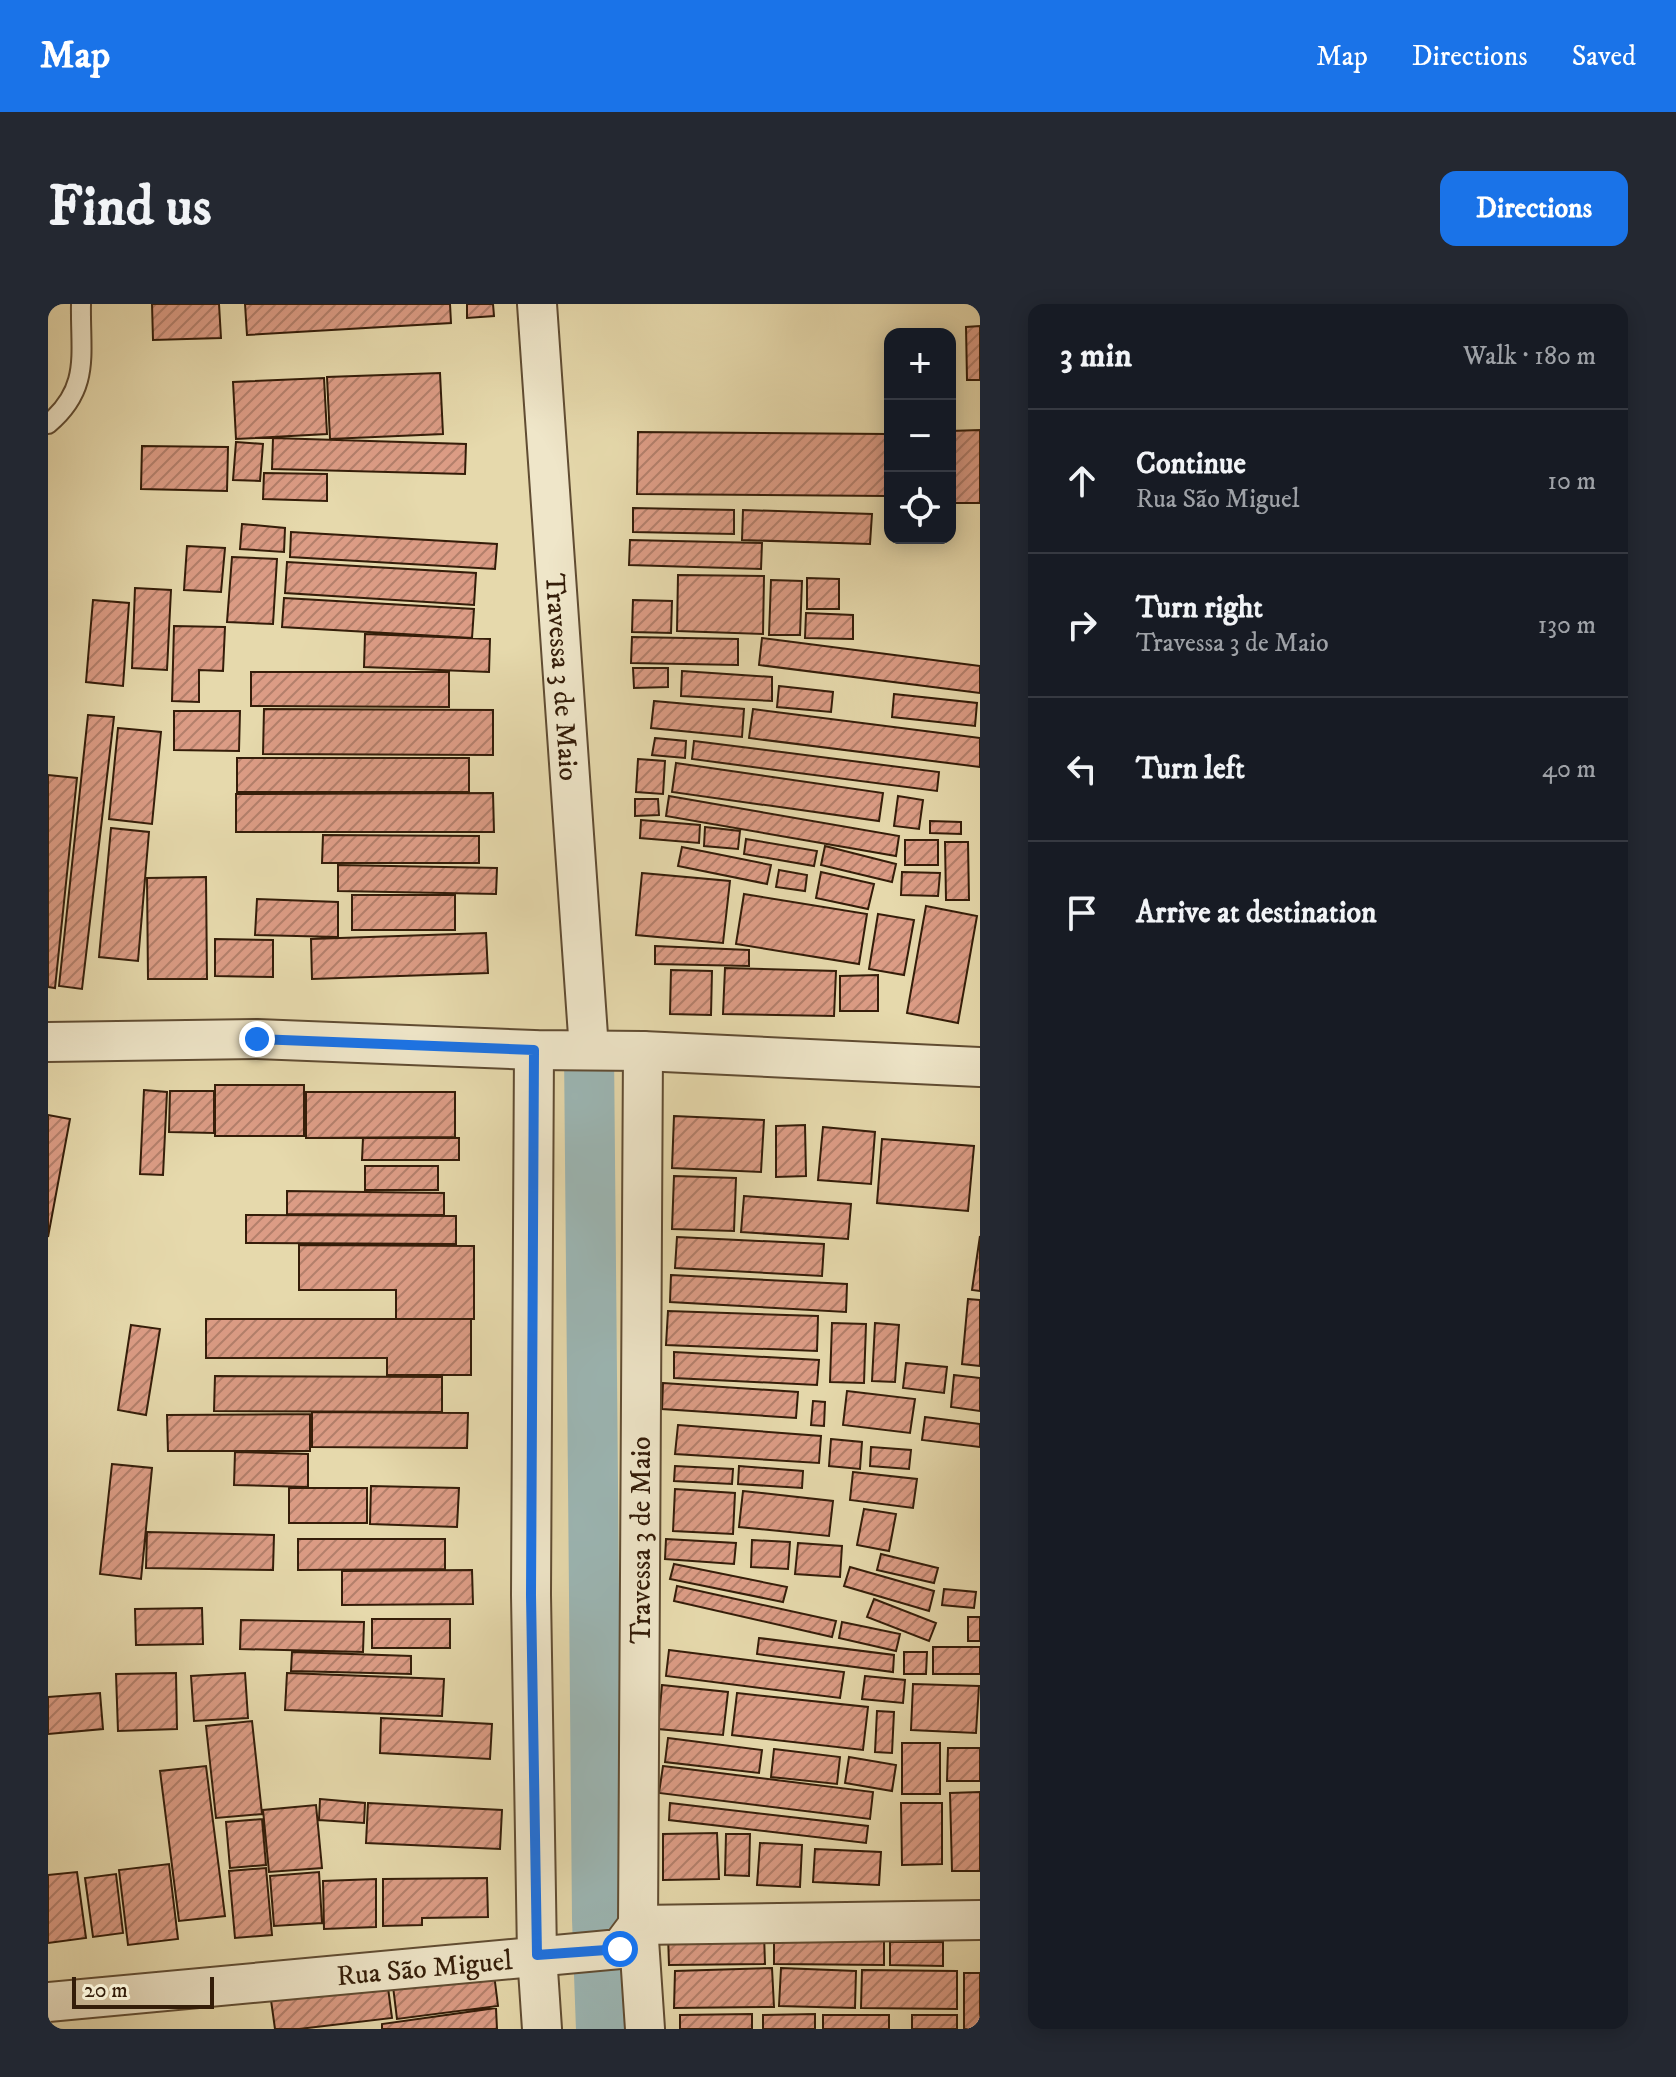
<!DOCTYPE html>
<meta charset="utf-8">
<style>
:root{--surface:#171b24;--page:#242831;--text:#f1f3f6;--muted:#9ea1a6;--line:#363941;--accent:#1a73e8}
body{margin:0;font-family:"IM FELL DW Pica",serif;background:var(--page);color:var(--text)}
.controls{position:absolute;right:24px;top:24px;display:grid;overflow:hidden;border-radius:16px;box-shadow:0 4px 20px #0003}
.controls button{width:72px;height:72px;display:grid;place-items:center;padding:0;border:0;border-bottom:2px solid var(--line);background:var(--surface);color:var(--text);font:40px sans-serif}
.scale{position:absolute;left:24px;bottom:20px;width:142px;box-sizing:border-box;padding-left:8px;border:4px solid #341d09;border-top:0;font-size:22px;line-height:28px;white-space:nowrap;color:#341d09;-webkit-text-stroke:6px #efe6c9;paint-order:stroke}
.stop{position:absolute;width:24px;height:24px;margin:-18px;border:6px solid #1a73e8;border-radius:50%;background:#fff}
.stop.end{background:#1a73e8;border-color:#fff;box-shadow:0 2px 8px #0008}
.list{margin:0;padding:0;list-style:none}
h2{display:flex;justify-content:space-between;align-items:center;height:104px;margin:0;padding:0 32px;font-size:34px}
h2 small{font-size:26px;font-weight:400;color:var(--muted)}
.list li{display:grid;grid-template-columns:52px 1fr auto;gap:24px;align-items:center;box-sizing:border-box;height:144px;padding:0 32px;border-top:2px solid var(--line)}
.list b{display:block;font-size:30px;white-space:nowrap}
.list p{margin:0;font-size:26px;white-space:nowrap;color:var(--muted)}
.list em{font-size:26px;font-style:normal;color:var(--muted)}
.icon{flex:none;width:44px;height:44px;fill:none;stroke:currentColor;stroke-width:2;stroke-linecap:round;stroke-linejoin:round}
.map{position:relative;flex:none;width:932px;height:1725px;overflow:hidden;border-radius:16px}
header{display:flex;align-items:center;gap:48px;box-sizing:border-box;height:112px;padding:0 40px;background:var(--accent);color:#fff}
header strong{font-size:38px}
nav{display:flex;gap:44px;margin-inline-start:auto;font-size:28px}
.intro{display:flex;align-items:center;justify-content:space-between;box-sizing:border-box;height:192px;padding:0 48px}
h1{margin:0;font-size:56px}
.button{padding:20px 36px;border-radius:16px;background:var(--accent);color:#fff;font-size:28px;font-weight:700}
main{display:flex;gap:48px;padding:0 48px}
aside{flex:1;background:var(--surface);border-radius:16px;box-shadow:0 4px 20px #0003}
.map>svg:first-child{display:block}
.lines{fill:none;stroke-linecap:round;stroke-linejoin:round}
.canal{stroke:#9cb7b5;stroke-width:50}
.building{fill:url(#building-hatch);stroke:#341d09;stroke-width:2}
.service-casing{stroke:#604c32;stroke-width:22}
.minor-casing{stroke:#604c32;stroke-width:42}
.service{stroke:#efe6c9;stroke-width:18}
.minor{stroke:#efe6c9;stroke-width:38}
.route{stroke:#1a73e8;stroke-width:10}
.labels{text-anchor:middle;stroke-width:6;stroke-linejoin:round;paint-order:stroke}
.street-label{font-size:28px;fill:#341d09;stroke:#efe6c9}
</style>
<header>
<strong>Map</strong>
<nav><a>Map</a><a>Directions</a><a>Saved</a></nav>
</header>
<div class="intro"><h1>Find us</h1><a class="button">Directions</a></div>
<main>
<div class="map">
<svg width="932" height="1725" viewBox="0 0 932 1725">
<defs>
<pattern id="building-hatch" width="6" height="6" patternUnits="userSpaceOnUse" patternTransform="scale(2)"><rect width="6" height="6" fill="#dc9c85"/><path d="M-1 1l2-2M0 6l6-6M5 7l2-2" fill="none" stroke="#b37f6b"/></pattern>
</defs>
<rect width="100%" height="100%" fill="#e6d9ac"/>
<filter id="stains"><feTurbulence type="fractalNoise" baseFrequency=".0025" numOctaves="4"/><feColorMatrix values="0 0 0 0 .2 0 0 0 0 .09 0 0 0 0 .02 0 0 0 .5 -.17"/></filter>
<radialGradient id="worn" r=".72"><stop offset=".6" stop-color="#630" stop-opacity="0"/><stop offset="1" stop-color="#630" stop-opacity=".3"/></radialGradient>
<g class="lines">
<!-- canal -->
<path class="canal" d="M541,746L549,1615L553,1725"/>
</g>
<!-- building -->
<path class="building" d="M104,0H171L173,34L105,36Z
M197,0H402L403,19L199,31Z
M419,0H445L446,12L419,14Z
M932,22V76H919L918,23Z
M392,69L395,130L282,135L279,73Z
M276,74L279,130L188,135L185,78Z
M932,126V199H902V127Z
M590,128L839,130L838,192L589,190Z
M225,134L418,140L417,170L224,165Z
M188,138L215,140L212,177L185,176Z
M94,142L180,143L179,187L93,185Z
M216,169L279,170V197L215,195Z
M585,204L686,206V230L585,228Z
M695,206L824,210L822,240L694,236Z
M194,220L237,224L236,248L192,245Z
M243,228L449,240L447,265L242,253Z
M582,236L714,239L713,265L581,261Z
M139,242L177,244L173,288L136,286Z
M184,253L229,255L225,320L179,318Z
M239,258L428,269L426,301L237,289Z
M630,271L716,272L715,330L629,327Z
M759,274L791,275V305H759Z
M723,276L754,277L752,331H721Z
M87,284L123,286L119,366L84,364Z
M236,294L426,305L424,334L234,323Z
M45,296L81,299L75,382L38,378Z
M585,296L624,297L623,329L584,328Z
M758,309L805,311V335L757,334Z
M126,322L177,323L175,367L151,366V398L124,397Z
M317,330L442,335L441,368L316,363Z
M584,333L690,335V361L583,359Z
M714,334L932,362V389L711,361Z
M585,364H620V383L586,384Z
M634,367L724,373V397L633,392Z
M203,368H401V403L203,402Z
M731,382L785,388L783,408L729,403Z
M846,390L929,399L927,422L844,413Z
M606,397L696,405L694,433L603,424Z
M216,405L445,406V451L215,450Z
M705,405L932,434V463L701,434Z
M126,407H192L191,447L126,446Z
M40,411L66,413L34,685L11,682Z
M70,424L113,428L104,520L61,515Z
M607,434L638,437L637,454L604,451Z
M646,437L891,468L889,487L644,455Z
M189,454H421V488H189Z
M590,455L617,457L615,490L588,488Z
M628,459L835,489L831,517L624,488Z
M0,471L29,474L7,684L0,683Z
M445,489L446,528H188V490Z
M621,492L851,532L848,552L618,512Z
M850,492L875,496L871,525L846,522Z
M587,495H610L611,511L587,512Z
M593,516L652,521L651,539L592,534Z
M882,517L913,518V530L882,529Z
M657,523L692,527L690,545L656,542Z
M63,524L101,528L90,657L51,653Z
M275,531L431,532V559H274Z
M698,535L769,547L766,562L696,550Z
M857,536H890V561H857Z
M897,538H920L921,596H898Z
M777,542L848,560L844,578L773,561Z
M634,543L723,561L719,580L630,562Z
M290,561L449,564L448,590L290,587Z
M731,566L759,571L757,587L728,583Z
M773,568L826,580L820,605L768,594Z
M854,568L892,569L890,592L853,591Z
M594,569L682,577L675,639L588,631Z
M158,573L159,675H100L99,574Z
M696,590L819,610L811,660L688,640Z
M304,591H407V626H304Z
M209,595L290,598V633L207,631Z
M878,602L929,612L910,719L859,709Z
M830,610L866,616L856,671L821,665Z
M438,629L440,669L264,675L263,635Z
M167,635L225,636V673L167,672Z
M607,642L701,646V662L607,660Z
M677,664L788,667L786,712L675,710Z
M623,666L664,667L663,711L622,710Z
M830,671V707H792V672Z
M167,781H256V832H167Z
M96,786L119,788L115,871L92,870Z
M122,787H166V829L121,828Z
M258,788H407V833L258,834Z
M0,811L22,815L0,933Z
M626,812L716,816L713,868L624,864Z
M757,821L758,872L728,873V822Z
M775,823L827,828L823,880L770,876Z
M315,834H411V856H314Z
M834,835L926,842L920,907L829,899Z
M317,862H390V886H317Z
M626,872L688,874L686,927L624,925Z
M239,887L396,889V911L239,910Z
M696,892L803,900L800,935L693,928Z
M198,911L408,912V940L198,939Z
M932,932V987L924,986Z
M629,933L776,940L774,972L627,964Z
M251,941L426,942V1015H348V986H251Z
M623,971L799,980L798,1008L622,998Z
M920,995L932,996V1062L914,1060Z
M620,1007L770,1012L769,1047L618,1041Z
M158,1015H423V1071H339V1054H158Z
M784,1019L818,1020L816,1079L782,1078Z
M827,1019L851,1021L847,1078L824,1077Z
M83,1021L112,1025L98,1111L70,1106Z
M626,1048L771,1056L769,1081L626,1074Z
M858,1059L899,1063L896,1089L855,1084Z
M906,1071L932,1074V1107L903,1103Z
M167,1072L394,1073V1108L166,1107Z
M615,1079L750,1088L748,1114L614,1105Z
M799,1087L867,1095L862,1129L795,1121Z
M765,1097L777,1098L776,1122L763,1121Z
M264,1108L420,1109L419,1144L264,1143Z
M262,1110V1147H120L119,1111Z
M877,1113L932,1120V1143L874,1136Z
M630,1121L773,1132L771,1159L627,1150Z
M783,1135L814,1138L812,1165L781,1162Z
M823,1143L863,1146L861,1165L822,1162Z
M187,1148L260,1150V1183L186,1181Z
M64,1160L104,1164L93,1275L52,1270Z
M627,1162L685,1165L684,1180L626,1177Z
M691,1162L755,1167L754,1184L690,1180Z
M805,1168L869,1175L865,1204L802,1196Z
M323,1182L411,1184L409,1223L322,1220Z
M241,1184H319V1219H241Z
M627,1185L687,1189L685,1230L625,1227Z
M695,1187L785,1197L781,1232L691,1223Z
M816,1205L848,1210L841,1247L809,1241Z
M99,1228L226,1231L225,1266L98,1264Z
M250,1235H397V1265L250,1266Z
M618,1235L688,1239L686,1260L617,1255Z
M704,1236L742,1238L740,1265L703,1263Z
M750,1239L794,1242L792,1273L747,1270Z
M833,1250L890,1264L886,1279L829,1266Z
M626,1260L739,1283L735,1298L622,1275Z
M802,1263L886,1287L881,1307L796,1282Z
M424,1266L425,1300L294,1301V1267Z
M629,1282L788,1317L784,1333L626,1297Z
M896,1285L928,1288L926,1304L894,1301Z
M826,1295L888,1319L881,1337L819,1313Z
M154,1304L155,1340L88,1341L87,1305Z
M920,1313H932V1337H920Z
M324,1315H402V1344H324Z
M193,1316L316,1318L315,1348L192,1345Z
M794,1318L852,1330L848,1347L791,1334Z
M711,1334L846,1351L845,1368L709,1350Z
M885,1343H932V1370H885Z
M621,1346L796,1368L792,1394L618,1372Z
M244,1348L363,1352V1370L243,1367Z
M856,1348H879L878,1370H856Z
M128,1369L129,1425L70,1427L68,1370Z
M197,1369L200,1414L146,1417L143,1372Z
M239,1369L396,1375L394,1412L237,1406Z
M817,1372L857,1376L855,1399L814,1395Z
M865,1380L931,1382L928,1429L863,1426Z
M614,1381L680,1388L675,1431L610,1425Z
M52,1389L55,1425L0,1430V1393Z
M689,1389L820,1403L815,1446L684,1431Z
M829,1407L846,1408L844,1449L827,1448Z
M333,1414L444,1420L442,1455L332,1449Z
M204,1417L214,1510L168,1514L158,1422Z
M620,1434L714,1446L711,1469L617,1458Z
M854,1439H892V1490H854Z
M900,1444H932V1477H899Z
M726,1445L792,1453L789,1480L723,1473Z
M801,1453L848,1461L844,1487L797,1479Z
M158,1462L177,1612L131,1617L112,1467Z
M615,1462L825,1488L822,1515L611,1489Z
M932,1488V1567H904L902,1489Z
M272,1495L317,1499L316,1519L271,1516Z
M320,1499L454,1506L452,1545L318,1539Z
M622,1499L820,1522L818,1539L621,1516Z
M853,1499H894V1560L854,1561Z
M268,1501L274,1564L221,1568L215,1506Z
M214,1515L218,1561L182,1564L178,1518Z
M669,1529L671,1575L615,1576V1530Z
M678,1530H702L701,1572L677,1571Z
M712,1539L754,1541L752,1583L709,1581Z
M767,1545L833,1548L831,1581L765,1578Z
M121,1560L130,1635L80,1641L71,1566Z
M218,1564L224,1631L187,1634L181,1567Z
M29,1568L38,1634L0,1639V1571Z
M271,1568L274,1619L226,1622L222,1572Z
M68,1570L75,1629L45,1633L37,1574Z
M439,1574L440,1613L374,1614V1621L335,1622V1575Z
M328,1575V1623L276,1625L275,1577Z
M716,1630L717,1660L621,1661L620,1631Z
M726,1634H836V1661L726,1660Z
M842,1638H895V1662L842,1661Z
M445,1662L450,1702L349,1715L344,1674Z
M724,1664L726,1703L626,1704L627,1667Z
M733,1664L808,1667L807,1704L731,1702Z
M814,1666L909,1667V1705L813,1704Z
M916,1669H932V1725H916Z
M339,1676L344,1714L251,1725H227L222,1689Z
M448,1704L449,1725H334V1720Z
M704,1710V1725H632V1711Z
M767,1710V1725H715V1711Z
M775,1711H841V1725H775Z
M864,1711H909V1725H864Z"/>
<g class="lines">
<!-- service casing -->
<g class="service-casing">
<path id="service" d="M0,120C43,84 32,50 33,0"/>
</g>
<!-- minor casing -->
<g class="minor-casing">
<g id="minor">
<path id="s1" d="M489,0L541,746"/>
<path d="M0,738L209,735L486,746L595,747L932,763"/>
<path d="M486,746L483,1291L489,1651L494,1725"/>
<path d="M595,747L590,1621L597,1725"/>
<path id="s2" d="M0,1698L572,1645L590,1621L932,1616"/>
</g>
</g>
<!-- service -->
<use href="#service" class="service"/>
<!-- minor -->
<use href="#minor" class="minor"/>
</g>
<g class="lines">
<!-- route -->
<path class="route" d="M209,735L486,746L483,1291L489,1651L572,1645"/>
</g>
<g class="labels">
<!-- street labels -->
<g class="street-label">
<text dy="10" stroke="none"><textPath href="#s1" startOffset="374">Travessa 3 de Maio</textPath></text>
<text transform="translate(592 1236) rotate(-90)" y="10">Travessa 3 de Maio</text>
<text dy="10" stroke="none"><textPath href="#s2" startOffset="378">Rua São Miguel</textPath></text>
</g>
</g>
<rect width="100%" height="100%" filter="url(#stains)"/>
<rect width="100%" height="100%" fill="url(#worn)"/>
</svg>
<div class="controls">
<button>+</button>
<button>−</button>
<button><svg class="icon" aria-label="locate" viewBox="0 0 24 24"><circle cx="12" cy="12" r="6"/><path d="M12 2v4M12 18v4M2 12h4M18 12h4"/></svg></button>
</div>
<div class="scale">20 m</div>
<div class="stop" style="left:572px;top:1645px"></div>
<div class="stop end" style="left:209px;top:735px"></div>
</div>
<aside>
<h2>3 min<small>Walk · 180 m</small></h2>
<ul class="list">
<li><svg class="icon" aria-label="ahead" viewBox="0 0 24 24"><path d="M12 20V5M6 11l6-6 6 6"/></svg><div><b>Continue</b><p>Rua São Miguel</p></div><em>10 m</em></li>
<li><svg class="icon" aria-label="right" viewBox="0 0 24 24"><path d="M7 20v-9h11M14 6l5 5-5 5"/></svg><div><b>Turn right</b><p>Travessa 3 de Maio</p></div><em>130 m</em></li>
<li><svg class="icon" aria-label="left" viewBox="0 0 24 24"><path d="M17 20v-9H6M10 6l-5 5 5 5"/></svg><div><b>Turn left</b></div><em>40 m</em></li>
<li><svg class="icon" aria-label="arrive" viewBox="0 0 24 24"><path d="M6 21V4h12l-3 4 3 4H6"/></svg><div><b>Arrive at destination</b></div></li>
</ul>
</aside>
</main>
